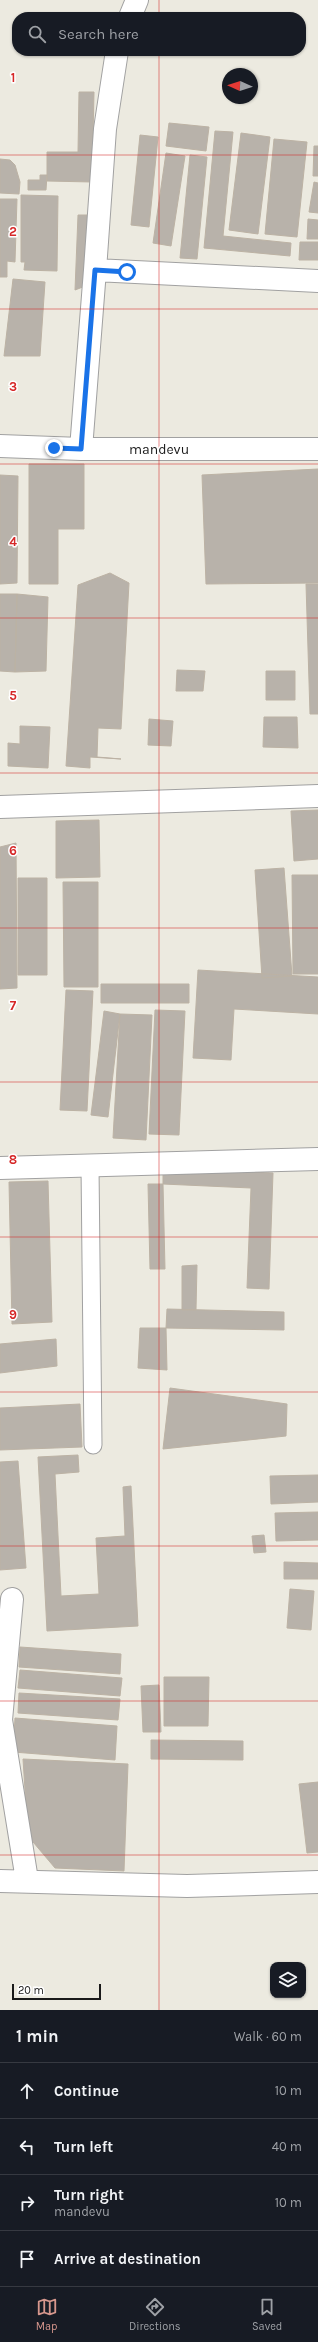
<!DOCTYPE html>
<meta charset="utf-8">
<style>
:root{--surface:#171b24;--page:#242831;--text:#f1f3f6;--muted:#9ea1a6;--line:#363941;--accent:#d7978d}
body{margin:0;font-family:Karla,sans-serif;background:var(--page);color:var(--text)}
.controls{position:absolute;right:12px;bottom:12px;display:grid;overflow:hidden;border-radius:8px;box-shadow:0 1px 3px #0004}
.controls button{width:36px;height:36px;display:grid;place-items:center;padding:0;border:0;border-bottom:1px solid var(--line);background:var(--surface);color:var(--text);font:20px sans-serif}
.compass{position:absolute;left:222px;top:68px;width:36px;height:36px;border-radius:50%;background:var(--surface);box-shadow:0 1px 3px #0004;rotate:273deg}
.scale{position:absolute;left:12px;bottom:10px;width:89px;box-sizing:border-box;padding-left:4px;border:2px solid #1a1a1a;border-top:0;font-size:11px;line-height:14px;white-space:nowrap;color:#1a1a1a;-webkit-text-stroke:3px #fff;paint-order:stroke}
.stop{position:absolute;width:12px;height:12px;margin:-9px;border:3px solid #1a73e8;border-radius:50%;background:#fff}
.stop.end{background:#1a73e8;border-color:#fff;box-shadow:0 1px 4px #0008}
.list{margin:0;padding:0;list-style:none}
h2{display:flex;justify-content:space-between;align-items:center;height:52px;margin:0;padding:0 16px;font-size:17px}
h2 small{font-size:13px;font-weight:400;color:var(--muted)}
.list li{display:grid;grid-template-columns:26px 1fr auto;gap:12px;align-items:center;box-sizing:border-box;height:56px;padding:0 16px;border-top:1px solid var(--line)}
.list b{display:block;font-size:15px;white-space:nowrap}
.list p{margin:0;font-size:13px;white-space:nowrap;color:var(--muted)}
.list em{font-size:13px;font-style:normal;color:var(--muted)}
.icon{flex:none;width:22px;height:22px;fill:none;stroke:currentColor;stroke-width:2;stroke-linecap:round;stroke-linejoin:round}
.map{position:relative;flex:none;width:318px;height:2010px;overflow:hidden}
.search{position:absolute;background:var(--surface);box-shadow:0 1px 3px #0004;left:12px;right:12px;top:12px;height:44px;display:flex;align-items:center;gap:10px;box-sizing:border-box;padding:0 14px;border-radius:16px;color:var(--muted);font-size:15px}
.sheet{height:276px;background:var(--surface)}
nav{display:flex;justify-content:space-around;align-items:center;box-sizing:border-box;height:56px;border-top:1px solid var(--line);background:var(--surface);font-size:11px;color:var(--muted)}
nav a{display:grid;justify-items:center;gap:2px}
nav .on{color:var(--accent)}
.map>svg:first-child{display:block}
.building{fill:#b8b2aa;stroke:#bcb2a4}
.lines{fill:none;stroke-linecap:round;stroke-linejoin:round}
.lane-casing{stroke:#a1a1a1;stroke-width:19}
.street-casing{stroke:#a1a1a1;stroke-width:24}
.lane{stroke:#fff;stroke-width:17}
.street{stroke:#fff;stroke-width:22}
.route{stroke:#1a73e8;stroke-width:5}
.grid{fill:none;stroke:#d62828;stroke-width:1;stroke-opacity:0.55}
.labels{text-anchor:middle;stroke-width:3;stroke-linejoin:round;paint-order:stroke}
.street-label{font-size:14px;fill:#1a1a1a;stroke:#fff}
.grid-label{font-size:13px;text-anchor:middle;font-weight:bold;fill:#d62828;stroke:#fff;stroke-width:3;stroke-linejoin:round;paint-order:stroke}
</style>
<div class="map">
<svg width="318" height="2010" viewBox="0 0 318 2010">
<rect width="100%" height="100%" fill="#eceae0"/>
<!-- building -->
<path class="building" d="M79,92H94L92,182L47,181V152H78Z
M169,123L209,127L206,151L166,146Z
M215,131L233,132L223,236L291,243L290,256L204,248Z
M241,133L270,137L258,234L229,230Z
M140,135L158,137L149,227L131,225Z
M274,139L307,142L297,237L265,234Z
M314,146H318V176H313Z
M166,153L185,156L171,246L153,243Z
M190,155L207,157L197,259L180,258Z
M0,159L10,160L15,165L20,182L19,194L0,193Z
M40,175H47L46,190H28V180H40Z
M314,182L318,183V213L309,212Z
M21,195L58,196L57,271L24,270L25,262H21Z
M0,199H17L15,262L7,261V277H0Z
M78,215H90L88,285L75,290Z
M308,219L318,220V239H307Z
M300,242H318V260H299Z
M13,279L45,282L40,356H4Z
M29,464H84V529H58V584H29Z
M318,469V583L206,584L202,475Z
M0,475L18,476L17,583L0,584Z
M110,573L129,583L121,729L98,728L97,757L121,759L90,757V768L66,766L78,585Z
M306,584H318V714H310Z
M0,594H17L15,672L0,671Z
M17,594L48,597L46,671L15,672Z
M177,670L205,671L203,691H176Z
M266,671H295V700H266Z
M264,717H297L298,748L263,747Z
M149,719L173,721L171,746L148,745Z
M20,726L50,727L48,768L8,766V743L20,744Z
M318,810V859L294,861L291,811Z
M99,820L100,877L56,878V821Z
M16,843L17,988L0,989V847Z
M284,868L292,976L262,978L255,870Z
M292,875H318V974H293Z
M18,878H47V975H18Z
M63,882H98V987H64Z
M198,970L318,977V1014L234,1009L231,1060L193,1058Z
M101,984H189V1003H101Z
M66,990L93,991L87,1111L60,1110Z
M155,1010L185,1011L179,1135L149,1134Z
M104,1011L120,1014L108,1117L91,1115Z
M120,1014L152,1015L146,1140L113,1138Z
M163,1169L273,1173L269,1289L247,1288L251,1188L163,1184Z
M48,1181L52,1322L12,1324L9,1182Z
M148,1184H163L165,1269H150Z
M197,1265L196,1310H182V1266Z
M167,1309L284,1312V1330L166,1328Z
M140,1328H166L167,1370L138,1368Z
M56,1339L57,1366L0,1373V1344Z
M170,1388L287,1404L286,1436L163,1449Z
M80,1404L82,1447L0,1450V1408Z
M78,1455L79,1472L55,1474L61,1596L99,1594L96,1538L125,1536L123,1487L131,1486L138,1626L47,1631L38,1457Z
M18,1461L26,1568L0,1570V1462Z
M318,1475V1502L271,1504L270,1476Z
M318,1512V1540L276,1541L275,1513Z
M264,1535L266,1552L254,1553L252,1536Z
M284,1562L318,1563V1579H284Z
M290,1589L314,1591L311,1630L287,1628Z
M20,1647L121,1654L120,1674L19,1667Z
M20,1670L122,1678L120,1696L18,1688Z
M164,1677H209L208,1726H164Z
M159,1685L161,1732H143L141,1686Z
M19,1693L120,1699L118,1720L18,1713Z
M15,1718L117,1726L115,1760L13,1752Z
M151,1740L243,1741V1760L151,1759Z
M23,1759L128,1764L124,1871L55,1868L28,1836Z
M318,1782V1852L307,1853L299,1784Z"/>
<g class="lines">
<!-- lane casing -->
<g class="lane-casing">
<path id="lane" d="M90,1166L93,1445"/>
</g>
<!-- street casing -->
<g class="street-casing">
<path id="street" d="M130,17L137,0
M117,51L105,129L95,270L318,281
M0,446L81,449H318
M81,449L95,270
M0,807L318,796
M0,1168L318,1159
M12,1599L1,1720L27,1880
M0,1881L187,1886L318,1882"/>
</g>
<!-- lane -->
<use href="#lane" class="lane"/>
<!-- street -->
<use href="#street" class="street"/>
</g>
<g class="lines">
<!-- route -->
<path class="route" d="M54,448L81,449L95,270L127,272"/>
</g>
<!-- grid -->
<path class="grid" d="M159,0V17M159,51V2010M0,155H318M0,309H318M0,464H318M0,618H318M0,773H318M0,928H318M0,1082H318M0,1237H318M0,1392H318M0,1546H318M0,1701H318M0,1855H318"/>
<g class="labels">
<!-- street labels -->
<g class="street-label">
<text x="159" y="454">mandevu</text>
</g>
</g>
<g class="grid-label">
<text x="13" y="82">1</text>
<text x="13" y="236">2</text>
<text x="13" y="391">3</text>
<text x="13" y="546">4</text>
<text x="13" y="700">5</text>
<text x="13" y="855">6</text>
<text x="13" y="1010">7</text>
<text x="13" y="1164">8</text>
<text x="13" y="1319">9</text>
</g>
</svg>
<div class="controls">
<button><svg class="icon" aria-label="layers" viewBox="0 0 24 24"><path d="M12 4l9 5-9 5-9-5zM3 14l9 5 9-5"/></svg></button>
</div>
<svg class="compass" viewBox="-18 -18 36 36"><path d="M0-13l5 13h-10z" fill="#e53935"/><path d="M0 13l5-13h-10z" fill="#9ea1a6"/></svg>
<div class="scale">20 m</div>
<div class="stop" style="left:127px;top:272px"></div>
<div class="stop end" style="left:54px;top:448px"></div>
<div class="search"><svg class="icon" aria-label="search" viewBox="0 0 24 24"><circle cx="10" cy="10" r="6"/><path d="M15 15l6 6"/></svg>Search here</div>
</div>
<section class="sheet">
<h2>1 min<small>Walk · 60 m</small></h2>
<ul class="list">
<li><svg class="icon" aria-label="ahead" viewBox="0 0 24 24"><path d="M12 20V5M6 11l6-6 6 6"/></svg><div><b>Continue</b></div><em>10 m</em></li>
<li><svg class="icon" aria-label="left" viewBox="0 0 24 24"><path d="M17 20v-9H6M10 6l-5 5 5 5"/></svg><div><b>Turn left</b></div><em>40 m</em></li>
<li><svg class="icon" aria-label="right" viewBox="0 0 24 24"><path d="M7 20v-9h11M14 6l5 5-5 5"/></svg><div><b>Turn right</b><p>mandevu</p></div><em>10 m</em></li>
<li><svg class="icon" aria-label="arrive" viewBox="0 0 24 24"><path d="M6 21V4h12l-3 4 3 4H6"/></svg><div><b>Arrive at destination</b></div></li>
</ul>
</section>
<nav>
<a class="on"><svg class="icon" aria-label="map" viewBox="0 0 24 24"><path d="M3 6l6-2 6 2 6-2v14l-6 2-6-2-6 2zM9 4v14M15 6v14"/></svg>Map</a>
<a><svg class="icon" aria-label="directions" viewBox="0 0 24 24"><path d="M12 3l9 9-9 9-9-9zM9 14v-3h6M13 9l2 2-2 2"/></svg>Directions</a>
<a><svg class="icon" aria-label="saved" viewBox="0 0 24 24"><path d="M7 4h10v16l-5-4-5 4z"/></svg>Saved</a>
</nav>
